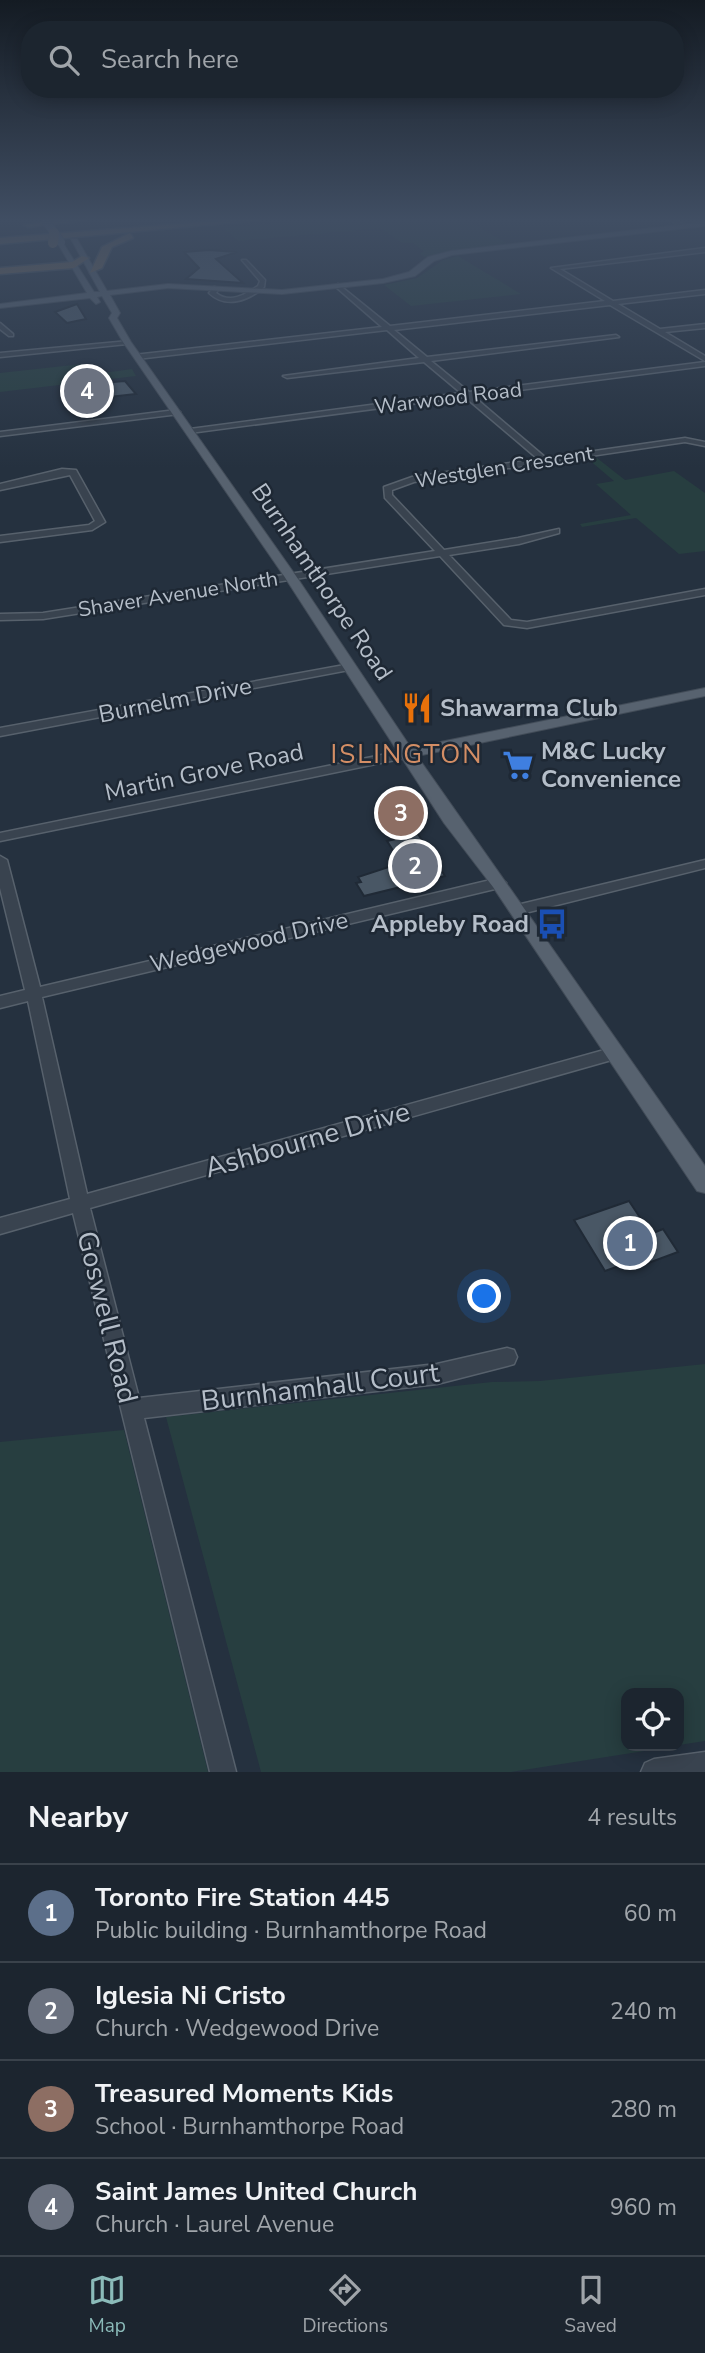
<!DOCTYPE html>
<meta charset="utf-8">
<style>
:root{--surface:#1c252f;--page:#252d37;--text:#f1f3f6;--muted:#a0a5aa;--line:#3a424b;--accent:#8bbbb9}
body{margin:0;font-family:"Nunito Sans",sans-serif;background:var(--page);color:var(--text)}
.controls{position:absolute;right:21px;bottom:21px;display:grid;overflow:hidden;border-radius:14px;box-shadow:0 4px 18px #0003}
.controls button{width:63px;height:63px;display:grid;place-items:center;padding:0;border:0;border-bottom:2px solid var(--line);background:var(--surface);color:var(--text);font:35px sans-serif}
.you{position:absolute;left:485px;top:1297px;width:24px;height:24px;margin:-18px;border:5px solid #fff;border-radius:50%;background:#1a73e8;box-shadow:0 0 0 10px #1a73e833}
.badge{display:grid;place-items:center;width:46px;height:46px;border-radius:50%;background:var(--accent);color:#fff;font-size:23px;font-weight:700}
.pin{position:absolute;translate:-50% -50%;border:4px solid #fff;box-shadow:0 2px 7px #0006}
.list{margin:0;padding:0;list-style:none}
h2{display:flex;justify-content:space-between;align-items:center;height:91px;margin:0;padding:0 28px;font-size:30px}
h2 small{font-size:23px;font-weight:400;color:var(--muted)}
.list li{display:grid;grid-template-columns:46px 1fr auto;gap:21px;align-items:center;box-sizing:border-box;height:98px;padding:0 28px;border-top:2px solid var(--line)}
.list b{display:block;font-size:26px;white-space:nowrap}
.list p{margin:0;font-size:23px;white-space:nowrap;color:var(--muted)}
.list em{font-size:23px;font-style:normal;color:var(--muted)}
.icon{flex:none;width:38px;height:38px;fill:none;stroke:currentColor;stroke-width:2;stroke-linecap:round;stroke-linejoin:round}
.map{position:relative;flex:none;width:705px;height:1772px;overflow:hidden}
.search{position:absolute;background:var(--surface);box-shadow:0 4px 18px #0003;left:21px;right:21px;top:21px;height:77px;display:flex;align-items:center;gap:18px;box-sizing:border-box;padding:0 24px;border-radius:28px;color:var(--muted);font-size:26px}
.sheet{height:483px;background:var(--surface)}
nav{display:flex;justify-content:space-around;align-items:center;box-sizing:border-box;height:98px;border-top:2px solid var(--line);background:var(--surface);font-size:19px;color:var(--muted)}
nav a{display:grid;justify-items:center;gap:4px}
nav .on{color:var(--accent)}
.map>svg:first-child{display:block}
.green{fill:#273e40}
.building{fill:#495765;stroke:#202a36;stroke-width:2}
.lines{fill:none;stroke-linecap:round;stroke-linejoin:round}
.minor-casing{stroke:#57616c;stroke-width:3}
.major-casing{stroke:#424c58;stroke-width:2}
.highway-casing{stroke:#444e59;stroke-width:3}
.minor{fill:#39434f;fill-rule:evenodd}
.major{fill:#57626f;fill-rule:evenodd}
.highway{fill:#746656;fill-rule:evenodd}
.major-bridge-casing{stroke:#424c58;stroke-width:9;stroke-linecap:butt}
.highway-bridge-casing{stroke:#444e59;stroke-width:10;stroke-linecap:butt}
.major-bridge{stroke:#57626f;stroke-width:8}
.highway-bridge{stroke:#746656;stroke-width:10}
.labels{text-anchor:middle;stroke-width:5;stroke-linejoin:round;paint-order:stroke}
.far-street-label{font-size:21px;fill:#b5bec9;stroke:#1e2834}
.street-label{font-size:24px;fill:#b5bec9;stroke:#1e2834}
.poi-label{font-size:24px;font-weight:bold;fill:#b5bec9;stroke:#1e2834;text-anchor:start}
.neighbourhood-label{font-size:26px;letter-spacing:2px;fill:#d48e65;stroke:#1e2834}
.near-street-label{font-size:28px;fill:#b5bec9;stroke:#1e2834}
</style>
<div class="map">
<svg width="705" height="1772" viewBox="0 0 705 1772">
<rect width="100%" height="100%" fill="#25313f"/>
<!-- green -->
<path class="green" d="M308,220H466L507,243L424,257L420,254L424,251L413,243H402L381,228L238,241L224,228Z
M458,256L521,294L411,306L384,285L417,278L443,260Z
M82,364L88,375L132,369L136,376L0,392V373Z
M597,458L625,480L674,471L705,493V551L679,554L636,518L582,527L580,524L631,515L596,484L614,481L588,459Z
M705,1364V1741L679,1745V1693H626V1746H676L511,1772H261L166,1417L492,1382L540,1381Z
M124,1430L208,1772H0V1442Z"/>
<!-- building -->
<path class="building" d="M209,250L237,252L216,259L243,283L186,279L199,268L184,252Z
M77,304L86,319L67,323L55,312Z
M125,381L136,394L82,400L76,385Z
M418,834L445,876L364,896L356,883L361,882L358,877L401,863L387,841Z
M629,1201L651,1234L663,1229L678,1252L643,1265L639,1259L605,1271L574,1220Z"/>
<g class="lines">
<!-- minor casing -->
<g class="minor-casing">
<path id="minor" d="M669,220H676L688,226L683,227Z
M705,248V252L560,269L613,301L705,290V294L618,304L660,329L705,324V328L665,332L705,356V361L610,305L394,330L427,357L616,335L619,337L431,361L469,392L705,362V366L473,396L546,458L685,438L705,442V446L685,442L414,482L392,490V495L444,550L518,538L559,529V533L519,544L449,555L511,620L527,622L705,589V595L527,628L504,625L440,556L43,619L0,620V614L43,613L435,551L385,498L384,487L412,477L538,459L465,397L190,433L186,431L190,429L461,393L424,362L287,378L283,376L419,358L387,330L137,359L134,355L382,327L336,287L338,284L390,326L605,301L551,268Z
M242,260H246L265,280L264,287C248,301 226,309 209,293L214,287L219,288L216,293C230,304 245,295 258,286L260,281Z
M0,323L13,334V336H9L0,329Z
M129,341L127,344L0,357V353Z
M176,410L180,412L179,414L0,436V432Z
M62,469L76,470L105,522L92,530L0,542V536L89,525L95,521L70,475L0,490V484Z
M350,664L354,665V669L0,736V728Z
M406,750L410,751L412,754L410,757L0,841V833Z
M0,856L7,860L40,987L499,878L506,883L499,888L42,997L87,1194L615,1047L621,1049L623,1053L621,1057L615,1059L90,1208L139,1398L437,1364L507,1348L514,1350L517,1357L514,1364L507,1366L437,1384L144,1418L236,1772H210L73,1213L0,1234V1218L70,1199L28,1001L0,1008V996L25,990L0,888Z
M705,860V868L517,915L510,910L517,905Z
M705,1752V1772H641L645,1763L654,1759Z"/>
</g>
<!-- major casing -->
<g class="major-casing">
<path id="major" d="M705,222V226L452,255L434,261L415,276L383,283L282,294L168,288L110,295L120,313L117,318L131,342L296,576L411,748L705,688V696L417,756L705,1166V1193L697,1191L493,887L444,823L284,576L123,342L109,318L112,313L102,296L97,297L100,302L96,304L90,298L0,308V304L87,293L57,242L61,240L94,292H100L71,239H77L107,291L168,284L282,290L383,279L409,272L428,257L451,251Z"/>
</g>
<!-- highway casing -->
<g class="highway-casing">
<path id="highway" d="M59,220H86L28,227L24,225Z
M229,220H259L0,244V238Z
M130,233L133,238L112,247L102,268L90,273L102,247Z
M82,256L89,258L74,268L0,274V268L72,262Z"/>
</g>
<!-- minor -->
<use href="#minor" class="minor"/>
<!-- major -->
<use href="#major" class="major"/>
<!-- highway -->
<use href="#highway" class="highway"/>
<!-- major-bridge casing -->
<g class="major-bridge-casing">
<path id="major-bridge" d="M45,220L61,242"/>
</g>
<!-- highway-bridge casing -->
<g class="highway-bridge-casing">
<path id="highway-bridge" d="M53,243L54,233"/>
</g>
<!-- major-bridge -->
<use href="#major-bridge" class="major-bridge"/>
<!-- highway-bridge -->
<use href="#highway-bridge" class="highway-bridge"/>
</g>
<!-- sky -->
<linearGradient id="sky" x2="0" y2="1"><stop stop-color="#141b23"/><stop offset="0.47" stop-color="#404e63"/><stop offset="1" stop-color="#404e63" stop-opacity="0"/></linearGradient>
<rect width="705" height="468" fill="url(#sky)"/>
<!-- icons -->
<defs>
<g id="restaurant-bare" transform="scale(2.415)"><path d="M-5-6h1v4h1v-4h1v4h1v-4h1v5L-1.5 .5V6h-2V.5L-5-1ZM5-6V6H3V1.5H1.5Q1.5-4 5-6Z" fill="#e8710a" stroke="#1e2834" stroke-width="2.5" paint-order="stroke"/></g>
<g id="supermarket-bare" transform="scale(2.415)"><path d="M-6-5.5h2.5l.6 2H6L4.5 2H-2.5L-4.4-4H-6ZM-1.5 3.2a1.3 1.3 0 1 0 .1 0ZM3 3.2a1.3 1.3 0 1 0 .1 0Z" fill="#3f7fe0" stroke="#1e2834" stroke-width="2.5" paint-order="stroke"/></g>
<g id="bus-bare" transform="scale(2.415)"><path d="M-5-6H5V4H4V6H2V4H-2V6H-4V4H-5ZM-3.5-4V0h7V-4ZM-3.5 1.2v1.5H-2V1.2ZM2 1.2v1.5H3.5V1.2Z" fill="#1a4fb4" stroke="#1e2834" stroke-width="2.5" paint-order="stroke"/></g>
</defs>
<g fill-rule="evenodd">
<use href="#restaurant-bare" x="417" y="708"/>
<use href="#supermarket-bare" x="518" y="765"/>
<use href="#bus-bare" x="552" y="924"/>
</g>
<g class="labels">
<!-- far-street labels -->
<g class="far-street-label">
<text transform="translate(448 398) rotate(-7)" y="7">Warwood Road</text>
<text transform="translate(504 467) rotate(-9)" y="7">Westglen Crescent</text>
<text transform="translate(178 594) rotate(-9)" y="7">Shaver Avenue North</text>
</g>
<!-- street labels -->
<g class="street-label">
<text transform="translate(322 582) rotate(56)" y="8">Burnhamthorpe Road</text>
<text transform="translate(175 700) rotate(-11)" y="8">Burnelm Drive</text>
<text transform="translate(204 772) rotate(-12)" y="8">Martin Grove Road</text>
<text transform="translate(249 942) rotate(-13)" y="8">Wedgewood Drive</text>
</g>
<!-- poi labels -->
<g class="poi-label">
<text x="440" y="716">Shawarma Club</text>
<text x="541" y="759">M&amp;C Lucky<tspan x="541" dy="28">Convenience</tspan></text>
<text x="529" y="932" text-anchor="end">Appleby Road</text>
</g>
<!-- neighbourhood labels -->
<g class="neighbourhood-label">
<text x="407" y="763">ISLINGTON</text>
</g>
<!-- near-street labels -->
<g class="near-street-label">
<text transform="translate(307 1139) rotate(-16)" y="10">Ashbourne Drive</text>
<text transform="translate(108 1317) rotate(76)" y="10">Goswell Road</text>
<text transform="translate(320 1386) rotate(-7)" y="10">Burnhamhall Court</text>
</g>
</g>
</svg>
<div class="controls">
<button><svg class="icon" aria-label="locate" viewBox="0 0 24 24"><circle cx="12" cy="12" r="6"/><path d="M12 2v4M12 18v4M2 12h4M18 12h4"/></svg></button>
</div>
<div class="you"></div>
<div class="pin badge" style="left:630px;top:1243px;background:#5c6f8a">1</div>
<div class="pin badge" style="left:415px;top:866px;background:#6b7280">2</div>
<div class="pin badge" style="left:401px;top:813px;background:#8d6e63">3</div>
<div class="pin badge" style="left:87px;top:391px;background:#6b7280">4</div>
<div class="search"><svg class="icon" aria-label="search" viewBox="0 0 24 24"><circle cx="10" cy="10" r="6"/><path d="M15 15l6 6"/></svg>Search here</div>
</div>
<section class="sheet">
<h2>Nearby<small>4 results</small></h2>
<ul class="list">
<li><span class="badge" style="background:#5c6f8a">1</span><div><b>Toronto Fire Station 445</b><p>Public building · Burnhamthorpe Road</p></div><em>60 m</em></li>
<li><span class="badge" style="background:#6b7280">2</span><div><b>Iglesia Ni Cristo</b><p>Church · Wedgewood Drive</p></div><em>240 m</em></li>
<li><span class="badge" style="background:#8d6e63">3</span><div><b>Treasured Moments Kids</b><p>School · Burnhamthorpe Road</p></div><em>280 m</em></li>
<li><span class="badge" style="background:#6b7280">4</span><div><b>Saint James United Church</b><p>Church · Laurel Avenue</p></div><em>960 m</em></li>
</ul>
</section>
<nav>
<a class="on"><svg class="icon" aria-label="map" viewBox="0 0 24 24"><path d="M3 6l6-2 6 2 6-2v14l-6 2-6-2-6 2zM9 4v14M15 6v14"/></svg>Map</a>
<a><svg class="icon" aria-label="directions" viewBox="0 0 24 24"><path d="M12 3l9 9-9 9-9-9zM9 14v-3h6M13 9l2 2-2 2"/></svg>Directions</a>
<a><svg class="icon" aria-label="saved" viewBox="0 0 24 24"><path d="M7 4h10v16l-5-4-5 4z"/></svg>Saved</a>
</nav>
